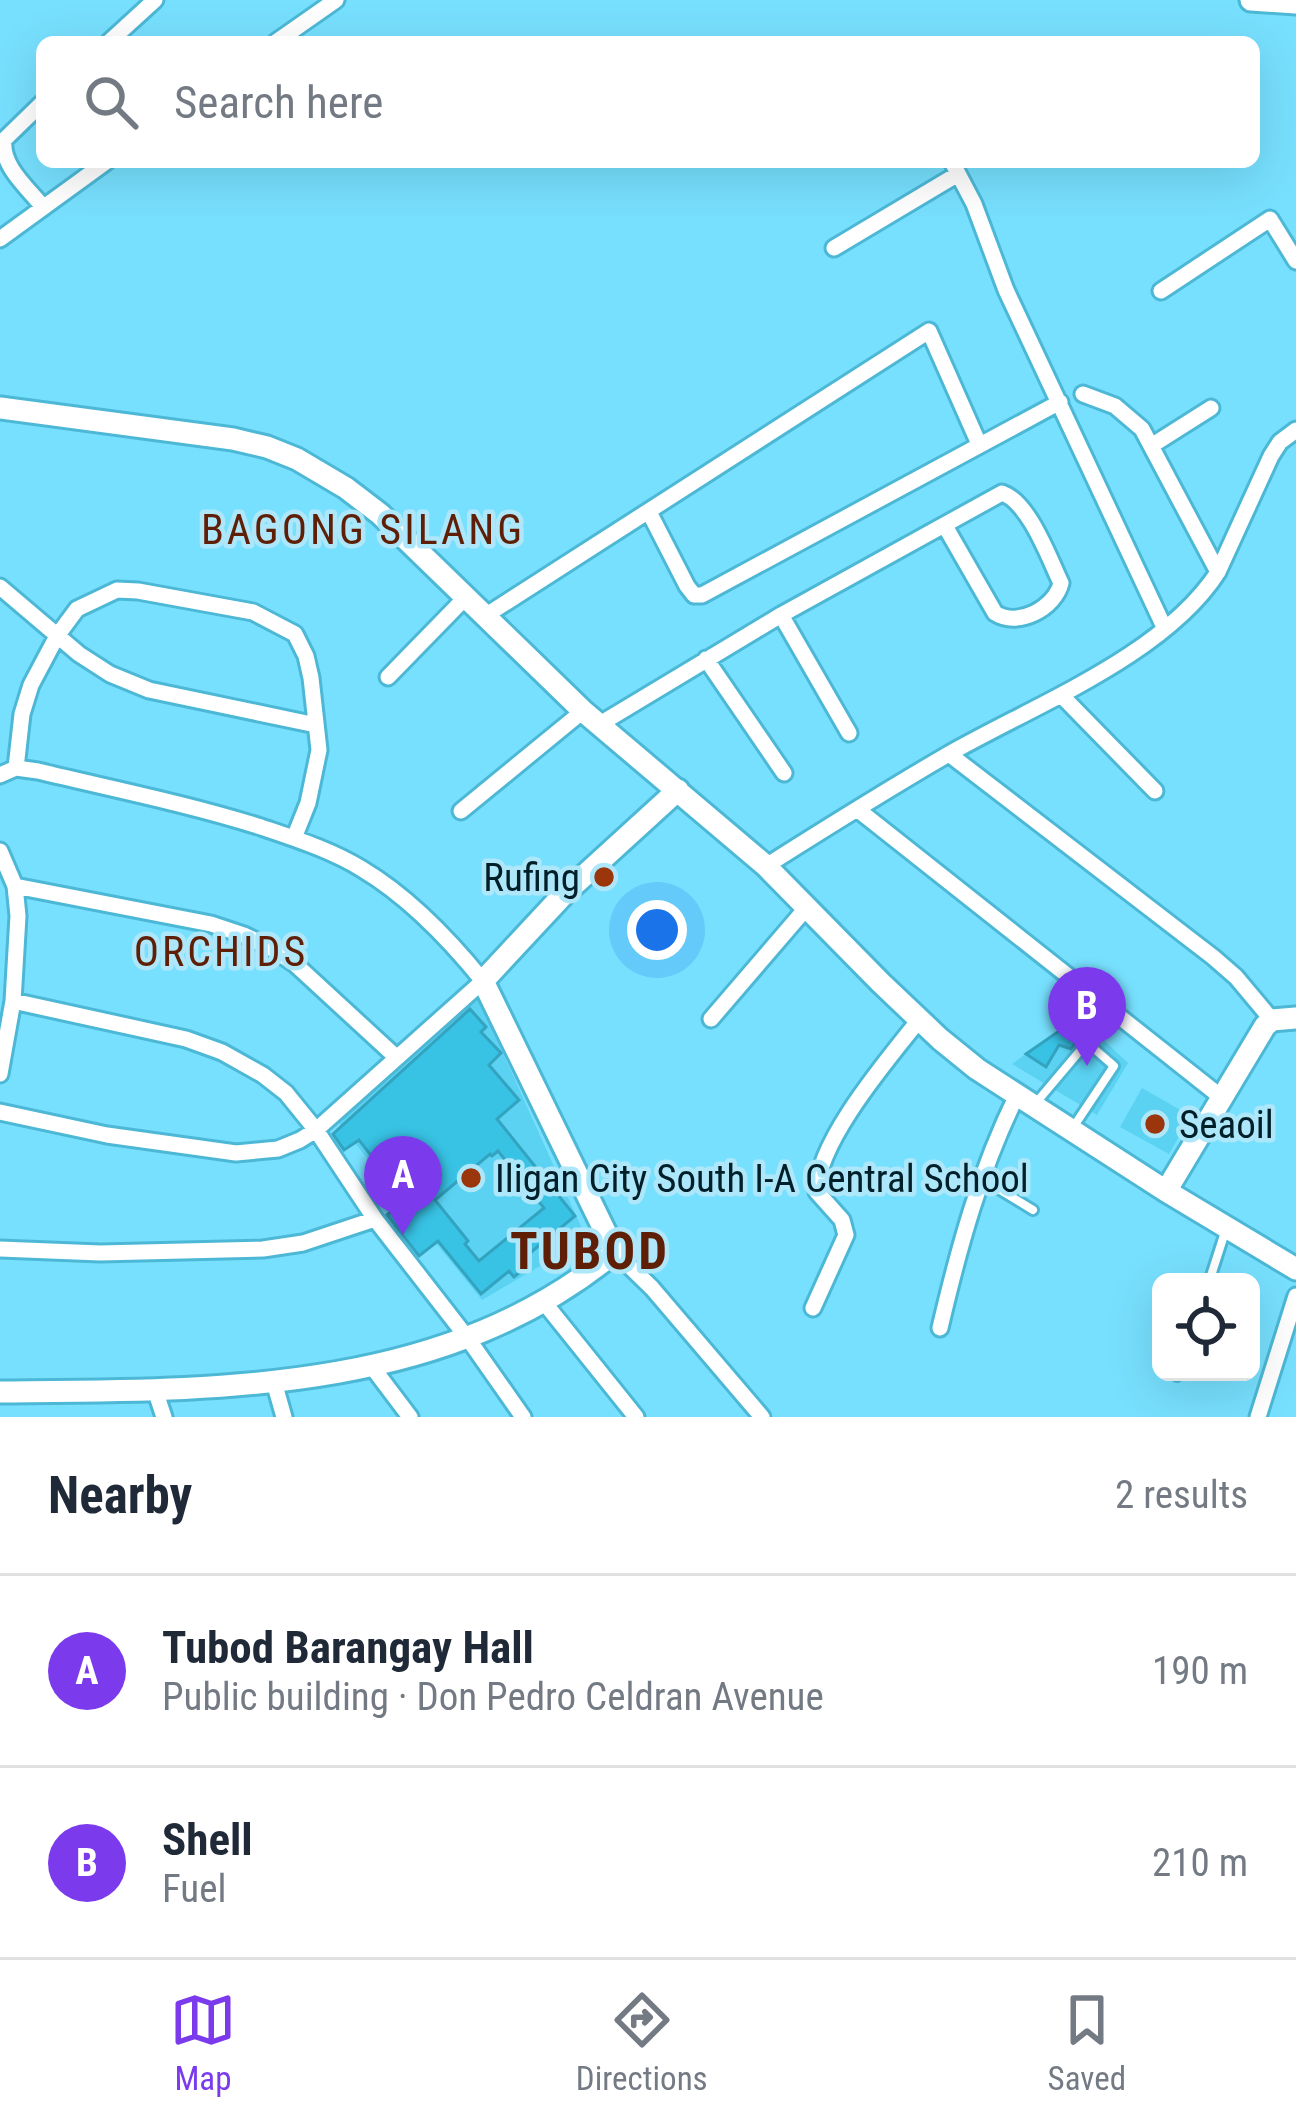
<!DOCTYPE html>
<meta charset="utf-8">
<style>
:root{--surface:#fff;--page:#f6f6f7;--text:#1f2937;--muted:#747a83;--line:#e0e1e3;--accent:#7c3aed}
body{margin:0;font-family:"Roboto Condensed",sans-serif;background:var(--page);color:var(--text)}
.controls{position:absolute;right:36px;bottom:36px;display:grid;overflow:hidden;border-radius:18px;box-shadow:0 12px 48px #0002}
.controls button{width:108px;height:108px;display:grid;place-items:center;padding:0;border:0;border-bottom:3px solid var(--line);background:var(--surface);color:var(--text);font:60px sans-serif}
.you{position:absolute;left:657px;top:930px;width:42px;height:42px;margin:-30px;border:9px solid #fff;border-radius:50%;background:#1a73e8;box-shadow:0 0 0 18px #1a73e833}
.badge{display:grid;place-items:center;width:78px;height:78px;border-radius:50%;background:var(--accent);color:#fff;font-size:39px;font-weight:700}
.pin{position:absolute;translate:-50% -99px;filter:drop-shadow(0 3px 6px #0008)}
.pin::after{content:'';position:absolute;top:63px;width:42px;height:36px;background:inherit;clip-path:polygon(0 0,100% 0,50% 100%)}
.list{margin:0;padding:0;list-style:none}
h2{display:flex;justify-content:space-between;align-items:center;height:156px;margin:0;padding:0 48px;font-size:51px}
h2 small{font-size:39px;font-weight:400;color:var(--muted)}
.list li{display:grid;grid-template-columns:78px 1fr auto;gap:36px;align-items:center;box-sizing:border-box;height:192px;padding:0 48px;border-top:3px solid var(--line)}
.list b{display:block;font-size:45px;white-space:nowrap}
.list p{margin:0;font-size:39px;white-space:nowrap;color:var(--muted)}
.list em{font-size:39px;font-style:normal;color:var(--muted)}
.icon{flex:none;width:66px;height:66px;fill:none;stroke:currentColor;stroke-width:2;stroke-linecap:round;stroke-linejoin:round}
.map{position:relative;flex:none;width:1296px;height:1417px;overflow:hidden}
.search{position:absolute;background:var(--surface);box-shadow:0 12px 48px #0002;left:36px;right:36px;top:36px;height:132px;display:flex;align-items:center;gap:30px;box-sizing:border-box;padding:0 42px;border-radius:18px;color:var(--muted);font-size:45px}
.sheet{height:540px;background:var(--surface)}
nav{display:flex;justify-content:space-around;align-items:center;box-sizing:border-box;height:168px;border-top:3px solid var(--line);background:var(--surface);font-size:33px;color:var(--muted)}
nav a{display:grid;justify-items:center;gap:6px}
nav .on{color:var(--accent)}
.map>svg:first-child{display:block}
.built{fill:#5bd2f2}
.building{fill:#38c2e4;stroke:#33a3c0;stroke-width:3;fill-rule:evenodd}
.lines{fill:none;stroke-linecap:round;stroke-linejoin:round}
.lane-casing{stroke:#4cb8d6;stroke-width:14}
.street-casing{stroke:#4cb8d6;stroke-width:21}
.secondary-casing{stroke:#4cb8d6;stroke-width:27}
.lane{stroke:#fff;stroke-width:8}
.street{stroke:#fff;stroke-width:15}
.secondary{stroke:#fff;stroke-width:21}
.poi-dot{fill:#9b350c;stroke:#ade7f9;stroke-width:4.5}
.labels{text-anchor:middle;stroke-width:9;stroke-linejoin:round;paint-order:stroke}
.poi-label{font-size:39px;fill:#001f28;stroke:#ade7f9;text-anchor:start}
.neighbourhood-label{font-size:42px;letter-spacing:3px;fill:#5f1e06;stroke:#ade7f9}
.district-label{font-size:51px;font-weight:bold;letter-spacing:3px;fill:#5f1e06;stroke:#ade7f9}
</style>
<div class="map">
<svg width="1296" height="1417" viewBox="0 0 1296 1417">
<rect width="100%" height="100%" fill="#77e0fe"/>
<!-- built -->
<path class="built" d="M478,998L584,1233L564,1252L482,1300L338,1122Z
M1078,1016L1128,1063L1097,1115L1012,1064Z
M1142,1088L1191,1116L1169,1154L1120,1127Z"/>
<!-- building -->
<path class="building" d="M470,1009L486,1027L481,1032L501,1053L489,1065L519,1100L497,1119L575,1216L525,1257L530,1264L514,1277L509,1271L481,1294L438,1241L419,1256L387,1215L405,1200L396,1189L421,1169L400,1144L377,1163L359,1140L344,1150L333,1134ZM498,1151L544,1208L479,1261L465,1244L468,1241L435,1200L490,1154L492,1156Z
M1075,1020L1086,1027L1071,1049L1059,1045L1046,1067L1026,1054Z"/>
<g class="lines">
<!-- lane casing -->
<g class="lane-casing">
<path id="lane" d="M1035,1104L1084,1046H1091L1114,1066L1072,1129
M982,1179L1033,1210
M1209,1282L1225,1232
M1177,1376L1179,1372"/>
</g>
<!-- street casing -->
<g class="street-casing">
<path id="street" d="M109,42L155,0
M276,42L336,0
M42,103L4,140C1,166 27,187 43,207
M952,162L974,204L1006,290L1165,629
M0,239L106,162
M834,248L958,174
M1161,291L1270,219L1296,261
M1083,394L1115,406L1142,429L1218,572
M1151,446L1211,408
M649,512L687,586L694,595H702L1060,402
M0,587L79,654L110,674L149,690L316,725
M781,615L849,733
M485,616L929,331L979,444
M706,659L784,773
M388,677L466,597
M1061,695L1155,791
M600,724L781,615L1002,493C1029,502 1049,558 1061,583C1055,608 1018,628 995,613L945,526
M949,754L1213,957L1236,977L1272,1020
M16,768L22,714L31,685L57,636L77,609L117,590L138,591L253,612L295,634L306,656L311,678L319,750L308,803L294,838
M0,775L16,768L38,771C113,789 188,804 261,827C296,839 331,850 362,869C409,897 449,939 483,981L316,1130L300,1140L278,1149L236,1153L107,1135L0,1112
M857,809L1221,1097
M461,811L583,711
M0,851L15,886L18,916L13,1001L0,1074
M766,866C826,828 885,791 947,755C1032,706 1164,656 1218,572L1271,456L1280,442L1296,430
M15,886L211,924L244,935L271,948L295,964L396,1057
M13,1001L186,1039L222,1052L263,1075L286,1093L316,1130L375,1219L469,1340L523,1417
M711,1019L808,906
M0,1249L100,1253L263,1249L303,1243L375,1219
M615,1252L652,1288L762,1417
M543,1301L636,1417
M813,1308L846,1235L842,1220L817,1192C816,1143 888,1059 919,1020
M940,1328C959,1247 980,1170 1017,1095
M373,1368L410,1417
M274,1382L284,1417
M155,1390L164,1417
M1258,1417L1296,1296"/>
</g>
<!-- secondary casing -->
<g class="secondary-casing">
<path id="secondary" d="M1251,0L1296,3
M0,408L233,439L267,447L297,459L346,488L380,514L583,711L766,866L881,983L940,1039L977,1069L1166,1191L1296,1269
M1166,1191L1265,1026L1272,1020L1296,1018
M0,1392C213,1390 442,1395 615,1252L483,981L564,894L678,790"/>
</g>
<!-- lane -->
<use href="#lane" class="lane"/>
<!-- street -->
<use href="#street" class="street"/>
<!-- secondary -->
<use href="#secondary" class="secondary"/>
</g>
<!-- markers -->
<g class="poi-dot">
<circle cx="604" cy="877" r="12"/>
<circle cx="1155" cy="1124" r="12"/>
<circle cx="471" cy="1178" r="12"/>
</g>
<g class="labels">
<!-- poi labels -->
<g class="poi-label">
<text x="580" y="891" text-anchor="end">Rufing</text>
<text x="1179" y="1138">Seaoil</text>
<text x="495" y="1192">Iligan City South I-A Central School</text>
</g>
<!-- neighbourhood labels -->
<g class="neighbourhood-label">
<text x="363" y="544">BAGONG SILANG</text>
<text x="221" y="966">ORCHIDS</text>
</g>
<!-- district labels -->
<g class="district-label">
<text x="590" y="1269">TUBOD</text>
</g>
</g>
</svg>
<div class="controls">
<button><svg class="icon" aria-label="locate" viewBox="0 0 24 24"><circle cx="12" cy="12" r="6"/><path d="M12 2v4M12 18v4M2 12h4M18 12h4"/></svg></button>
</div>
<div class="you"></div>
<div class="pin badge" style="left:403px;top:1235px">A</div>
<div class="pin badge" style="left:1087px;top:1066px">B</div>
<div class="search"><svg class="icon" aria-label="search" viewBox="0 0 24 24"><circle cx="10" cy="10" r="6"/><path d="M15 15l6 6"/></svg>Search here</div>
</div>
<section class="sheet">
<h2>Nearby<small>2 results</small></h2>
<ul class="list">
<li><span class="badge">A</span><div><b>Tubod Barangay Hall</b><p>Public building · Don Pedro Celdran Avenue</p></div><em>190 m</em></li>
<li><span class="badge">B</span><div><b>Shell</b><p>Fuel</p></div><em>210 m</em></li>
</ul>
</section>
<nav>
<a class="on"><svg class="icon" aria-label="map" viewBox="0 0 24 24"><path d="M3 6l6-2 6 2 6-2v14l-6 2-6-2-6 2zM9 4v14M15 6v14"/></svg>Map</a>
<a><svg class="icon" aria-label="directions" viewBox="0 0 24 24"><path d="M12 3l9 9-9 9-9-9zM9 14v-3h6M13 9l2 2-2 2"/></svg>Directions</a>
<a><svg class="icon" aria-label="saved" viewBox="0 0 24 24"><path d="M7 4h10v16l-5-4-5 4z"/></svg>Saved</a>
</nav>
